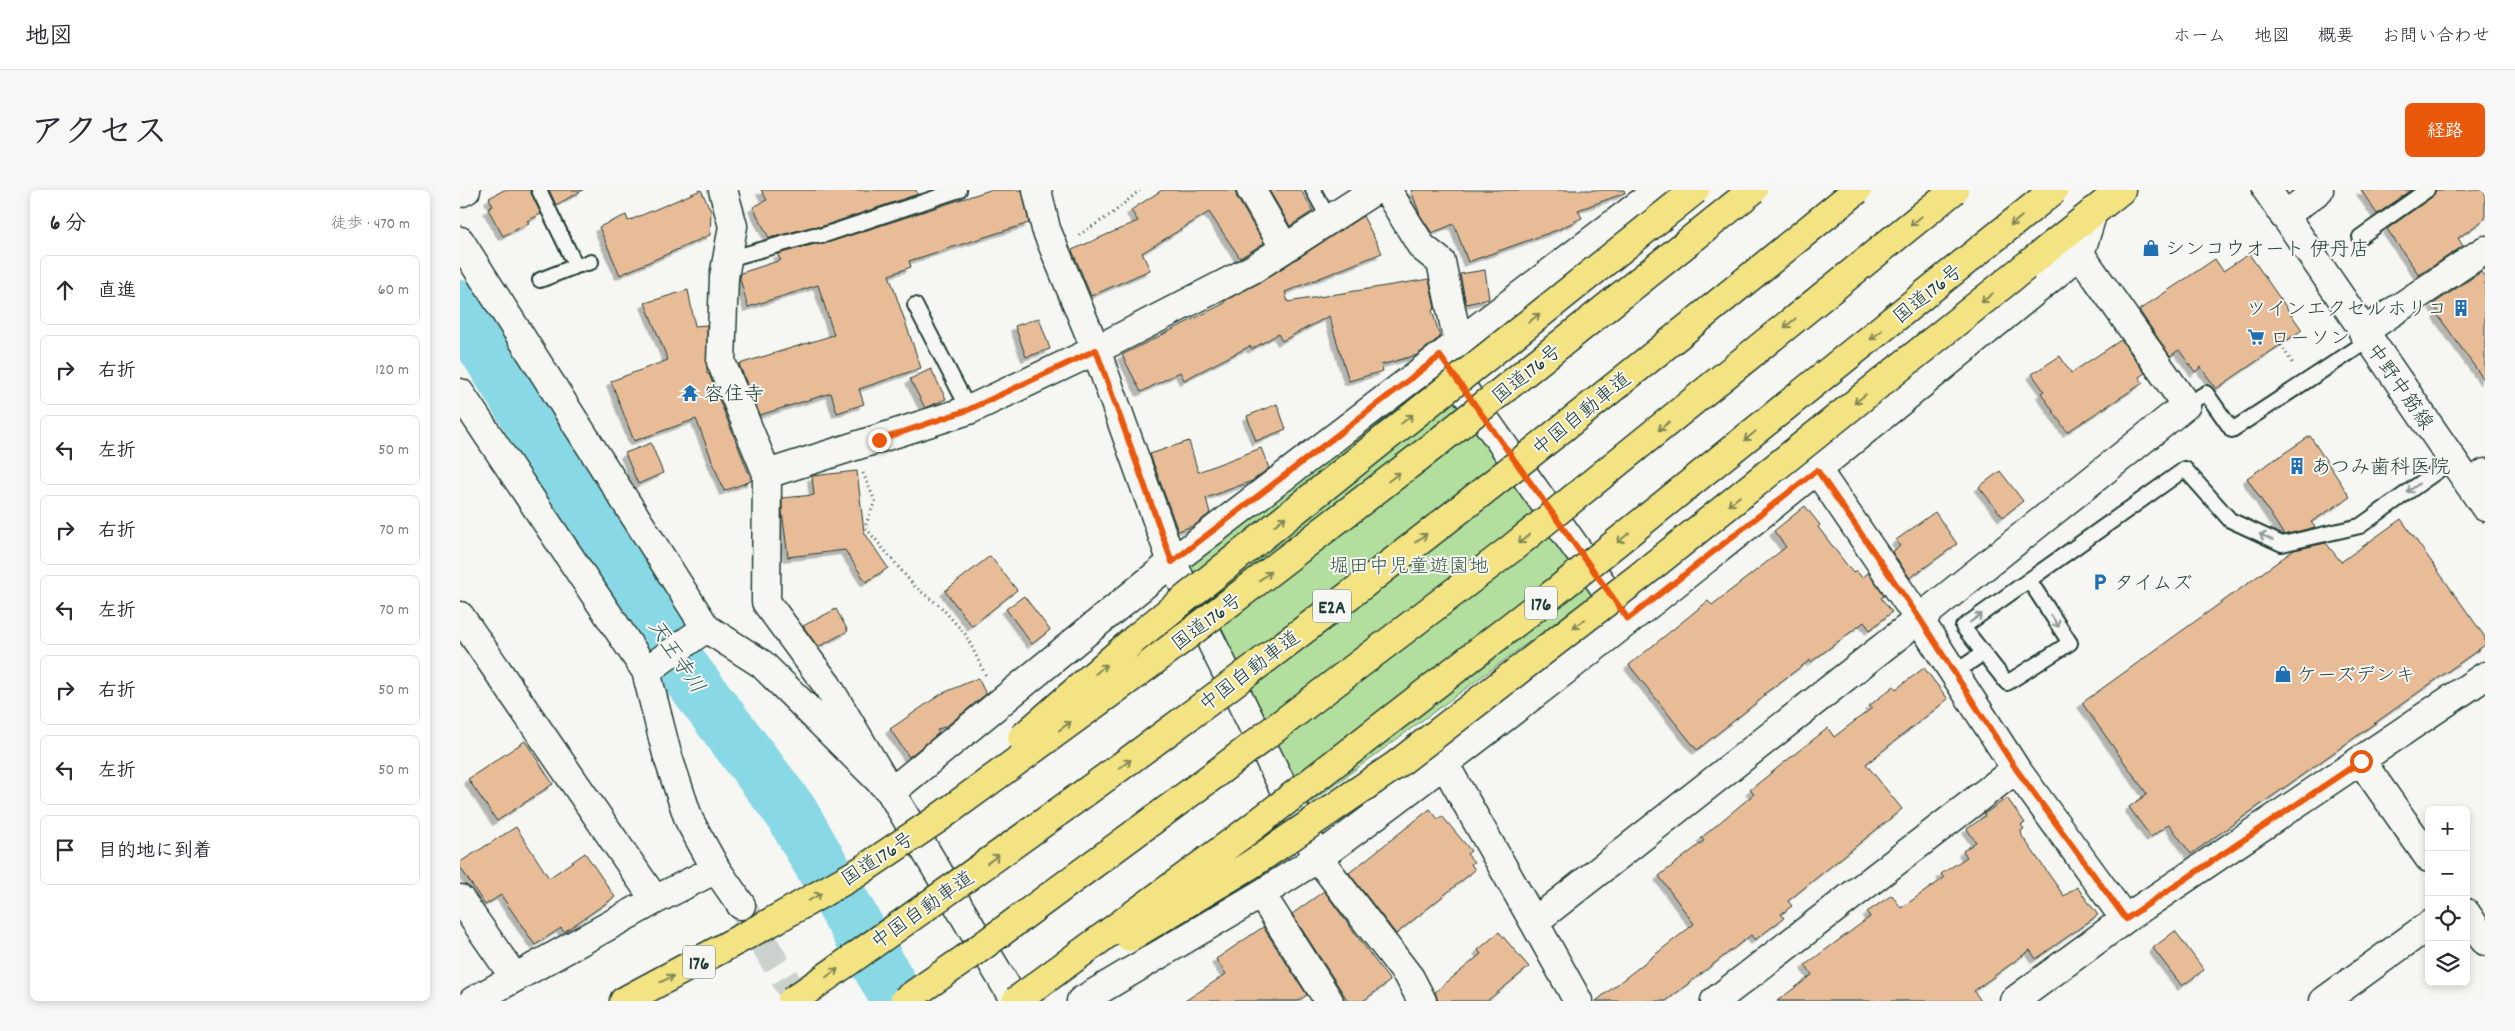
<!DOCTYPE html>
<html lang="ja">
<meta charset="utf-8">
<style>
:root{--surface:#fff;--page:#f7f7f7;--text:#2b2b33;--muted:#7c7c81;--line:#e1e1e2;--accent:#ea580c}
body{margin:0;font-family:Dekko,"Klee One",sans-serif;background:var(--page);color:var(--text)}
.controls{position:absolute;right:15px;bottom:15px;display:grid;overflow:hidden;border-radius:8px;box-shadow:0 2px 8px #0003}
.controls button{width:45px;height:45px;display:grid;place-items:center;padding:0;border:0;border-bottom:1px solid var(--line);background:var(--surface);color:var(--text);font:25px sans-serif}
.stop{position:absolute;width:15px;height:15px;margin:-11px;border:4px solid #ea580c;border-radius:50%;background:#fff}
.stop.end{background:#ea580c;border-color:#fff;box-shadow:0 1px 5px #0008}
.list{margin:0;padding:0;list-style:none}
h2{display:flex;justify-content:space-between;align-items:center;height:65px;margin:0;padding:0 20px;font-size:21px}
h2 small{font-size:16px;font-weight:400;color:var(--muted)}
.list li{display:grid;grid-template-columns:32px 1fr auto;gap:15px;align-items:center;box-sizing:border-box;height:70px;margin:0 10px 10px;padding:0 10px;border:1px solid var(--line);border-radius:8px}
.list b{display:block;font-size:19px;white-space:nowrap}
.list em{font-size:16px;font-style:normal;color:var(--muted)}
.icon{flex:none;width:28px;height:28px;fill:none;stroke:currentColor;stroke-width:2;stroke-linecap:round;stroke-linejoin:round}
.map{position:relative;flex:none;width:2025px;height:811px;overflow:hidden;border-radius:8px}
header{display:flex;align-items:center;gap:30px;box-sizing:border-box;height:70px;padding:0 25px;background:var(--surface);border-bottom:1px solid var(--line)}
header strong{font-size:24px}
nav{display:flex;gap:28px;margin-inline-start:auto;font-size:18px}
.intro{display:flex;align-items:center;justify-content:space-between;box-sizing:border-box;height:120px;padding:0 30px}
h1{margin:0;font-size:35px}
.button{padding:12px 22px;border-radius:8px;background:var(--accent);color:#fff;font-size:18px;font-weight:700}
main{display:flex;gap:30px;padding:0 30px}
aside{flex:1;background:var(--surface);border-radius:8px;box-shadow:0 2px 8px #0003}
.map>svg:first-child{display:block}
.green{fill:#b2df9e;stroke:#688e69}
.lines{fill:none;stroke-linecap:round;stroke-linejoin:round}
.river{stroke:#89d8e6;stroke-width:54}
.building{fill:#e9bc98;stroke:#1f3d34;filter:url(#shadow)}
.street-tunnel{stroke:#cbd1cc;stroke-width:28;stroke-dasharray:28 14;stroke-linecap:butt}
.lane-casing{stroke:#1f3d34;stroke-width:18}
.street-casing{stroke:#1f3d34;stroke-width:31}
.secondary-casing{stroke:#1f3d34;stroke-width:31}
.highway-casing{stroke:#1f3d34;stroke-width:31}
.path{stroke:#1f3d34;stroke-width:3;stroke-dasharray:1 4;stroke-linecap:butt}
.lane{stroke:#f6f6f2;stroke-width:14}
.street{stroke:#f6f6f2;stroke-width:28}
.secondary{stroke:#f6f6f2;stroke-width:28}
.highway{stroke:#f4e382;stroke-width:28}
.highway-bridge-casing{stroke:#1f3d34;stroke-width:31;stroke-linecap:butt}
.highway-bridge{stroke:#f4e382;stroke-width:28}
.oneway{stroke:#7f8857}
.oneway2{stroke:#8a9a93}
.route{stroke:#ea580c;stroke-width:6}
.labels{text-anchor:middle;stroke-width:4;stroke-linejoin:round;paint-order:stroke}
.shield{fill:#f6f6f2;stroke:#60746d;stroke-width:1}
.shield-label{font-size:19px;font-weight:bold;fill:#1f3d34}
.poi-label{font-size:20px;fill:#1f3d34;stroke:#f6f6f2;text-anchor:start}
.street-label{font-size:20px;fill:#1f3d34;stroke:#f6f6f2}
.park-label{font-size:20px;fill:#3c5d49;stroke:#f6f6f2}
.water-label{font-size:21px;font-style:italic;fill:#345c58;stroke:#f6f6f2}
</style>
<header>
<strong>地図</strong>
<nav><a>ホーム</a><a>地図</a><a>概要</a><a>お問い合わせ</a></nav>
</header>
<div class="intro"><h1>アクセス</h1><a class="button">経路</a></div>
<main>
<aside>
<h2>6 分<small>徒歩 · 470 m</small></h2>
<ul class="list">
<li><svg class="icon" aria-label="ahead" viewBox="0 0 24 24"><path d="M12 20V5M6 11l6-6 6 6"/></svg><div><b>直進</b></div><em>60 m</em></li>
<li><svg class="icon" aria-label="right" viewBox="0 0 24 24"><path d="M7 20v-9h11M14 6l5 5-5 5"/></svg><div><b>右折</b></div><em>120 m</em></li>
<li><svg class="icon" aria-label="left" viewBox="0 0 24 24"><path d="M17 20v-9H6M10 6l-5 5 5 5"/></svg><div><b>左折</b></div><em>50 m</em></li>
<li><svg class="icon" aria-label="right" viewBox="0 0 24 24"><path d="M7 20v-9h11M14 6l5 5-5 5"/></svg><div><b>右折</b></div><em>70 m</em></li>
<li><svg class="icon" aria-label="left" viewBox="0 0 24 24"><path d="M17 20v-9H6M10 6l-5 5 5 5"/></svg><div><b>左折</b></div><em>70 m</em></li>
<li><svg class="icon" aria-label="right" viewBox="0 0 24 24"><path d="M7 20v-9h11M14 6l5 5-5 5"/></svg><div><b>右折</b></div><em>50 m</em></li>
<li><svg class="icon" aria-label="left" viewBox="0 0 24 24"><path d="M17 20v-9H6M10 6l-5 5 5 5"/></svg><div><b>左折</b></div><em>50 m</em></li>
<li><svg class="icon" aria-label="arrive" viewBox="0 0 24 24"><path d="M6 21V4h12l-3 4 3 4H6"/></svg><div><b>目的地に到着</b></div></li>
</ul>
</aside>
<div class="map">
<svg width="2025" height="811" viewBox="0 0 2025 811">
<defs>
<filter id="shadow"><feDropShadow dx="-4.5" dy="4.5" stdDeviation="0" flood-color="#0004"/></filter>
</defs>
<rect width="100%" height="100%" fill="#f6f6f2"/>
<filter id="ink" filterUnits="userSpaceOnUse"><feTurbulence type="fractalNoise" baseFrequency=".02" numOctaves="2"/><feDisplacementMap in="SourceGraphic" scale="10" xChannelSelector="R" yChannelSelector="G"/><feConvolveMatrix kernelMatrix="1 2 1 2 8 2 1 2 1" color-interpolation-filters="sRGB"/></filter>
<g filter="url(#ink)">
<!-- green -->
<path class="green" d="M980,184L1137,402L843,618L722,380Z"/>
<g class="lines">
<!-- river -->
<path class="river" d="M0,117L223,479L331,622L439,811"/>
</g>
<!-- building -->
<path class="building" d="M44,0H70L81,24L67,31L69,33L43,46L28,19L33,16L29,8Z
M89,0H123L96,15Z
M241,0L251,21L250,45L160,85L139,37L166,25L168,31Z
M301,0H456L458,4L360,37H352L309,48L293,17L307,10Z
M530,0H562L569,33L449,71L451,77L429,85L461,178L399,199L404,214L377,223L371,203L300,225L279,174L374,145L358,95L288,117L280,89L281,83L321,70L317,64L355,54H364Z
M702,0H775L777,8L804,53L780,68L749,22L682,63L690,80L631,106L612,60L678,31L671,20Z
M809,0H841L853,21L830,36Z
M951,0H1164L1165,3L1118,20L1122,28L1097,40L1008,72L994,34L972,43L960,25Z
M1901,0H1952L1917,24Z
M1976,0H2025V29L1998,48L2003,56L1959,85L1927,39L1972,7Z
M903,26L922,63L825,102L828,112L969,89L975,119L972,120L980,147L957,165L921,175L923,181L889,191L869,126L822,151L818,144L792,159L790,156L724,190L720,182L681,202L662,165L765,113L764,111L801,92Z
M1789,64L1842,140L1756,199L1741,177L1735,182L1719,160L1710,166L1679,120L1755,69L1763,81Z
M1025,80L1029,109L1006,114L1000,84Z
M2021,82L2025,87V191L1977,124L1979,122L1973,114Z
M228,100L235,136L247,135V184H249L291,289V291L264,301L236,229L174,251L151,191L208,170L185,113Z
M579,128L590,159L566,167L555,136Z
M1661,150L1685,183L1679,187L1683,193L1607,242L1581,203L1584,201L1572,184L1600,166L1611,183Z
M471,179L486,209L465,218L450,189Z
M817,214L826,239L796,251L787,226Z
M1850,246L1890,307L1851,332L1855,337L1824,345L1787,288Z
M729,251L738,282L801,258L809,278L792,291L746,308L750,323L735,335L718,341L690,264Z
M191,253L203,283L178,294L165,263Z
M397,281L404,342L428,378L406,392L385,360L328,367L322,321V308L354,305L352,286Z
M1540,281L1563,311L1543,327L1519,297Z
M1345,316L1360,335L1358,337L1393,383L1396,380L1402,388L1408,383L1424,406L1421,408L1432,422L1410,440L1404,432L1351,472L1350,470L1304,504L1305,506L1237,560L1169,475L1248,411L1252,415L1326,357L1314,341Z
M1475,322L1497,354L1450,388L1432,362L1440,356L1436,350Z
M1941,329L2025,447V455L1731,664L1709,634L1691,647L1669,617L1687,604L1622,513L1834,360L1866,353L1881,372Z
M530,366L557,400L512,436L485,401Z
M564,406L590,440L572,454L546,419Z
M376,419L388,441L358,457L343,436Z
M1464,478L1488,509L1406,574L1442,619L1328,711L1332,716L1321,724L1324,728L1295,750L1291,745L1206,811H1136L1234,734L1199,686L1244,651L1241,648L1294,604L1290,600L1336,563L1368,538L1374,547L1412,518L1409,516L1434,496L1436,499Z
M518,488L526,504L488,535L477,540L479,543L449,567L430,539L481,504Z
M65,551L93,594L37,631L8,589Z
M1547,608L1565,633L1561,635L1564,639L1561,641L1562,646L1604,706L1617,697L1638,725L1576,769L1570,760L1514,801L1521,811H1317L1352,785L1345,775L1410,727L1407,722L1432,705L1441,718L1484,688L1481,684L1507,667L1503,661L1516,652L1507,639L1525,626L1524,624Z
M970,619L978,629L982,626L1011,661L1007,664L1014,672L1011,674L1015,680L936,744L889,683Z
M56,637L89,688L125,663L155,707L104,742L101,738L75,755L41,705L25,715L0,677V672Z
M864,701L930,791L903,811H888L832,724Z
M803,737L847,805L838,811H725L766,784L756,769Z
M1715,741L1744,780L1722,796L1693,758Z
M1039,742L1069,777L1027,811H978L975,802L1021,764L1018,760Z"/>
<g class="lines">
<!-- street-tunnel -->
<path class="street-tunnel" d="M281,715L338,811"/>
<!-- lane casing -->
<g class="lane-casing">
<path id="lane" d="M79,0L116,76L80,90
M853,0L869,29
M1900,47L1967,0
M268,69L354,45L361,46L499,0
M116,76L131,72
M455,115L509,220
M1726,215L1746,203L1772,240L1909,150
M1569,390L1610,453L1547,493L1503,437L1725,279L1770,330L1822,354L1900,336L1993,270
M1494,483L1522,464"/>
</g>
<!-- street casing -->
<g class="street-casing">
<path id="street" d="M263,0L273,36L264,87L261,172L307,284L306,412L367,495L555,811
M577,0L586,39L636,160L712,372L858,668L801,704L621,811
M791,0L824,57
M927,0L962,57L981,72L998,152
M0,3L6,0
M1824,26L1859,0
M0,51L246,438L302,474L431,602L712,372L1198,0
M1903,142L2025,60
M984,172L1166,428
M0,203L186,481L207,564L229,630L256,679L281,715
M1357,280L1459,429L1726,215L1620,64
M307,284L509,220L636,160L793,79L915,0
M2009,294L2025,283
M0,426L195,710
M186,481L246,438
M1901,571L1969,668
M985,575L1074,732L1459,429L1556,579L1665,729
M801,704L869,811
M0,709L54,787
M2006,723L2025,751
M1074,732L1118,811
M13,811L195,710L256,679
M962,811L950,788L858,668C1119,476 1370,270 1620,64L1633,22
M1255,811L1556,579
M1554,811L1665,729L2025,486
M1864,811L1969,735"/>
</g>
<!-- secondary casing -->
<g class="secondary-casing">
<path id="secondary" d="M1807,0L2025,317"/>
</g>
<!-- highway casing -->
<g class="highway-casing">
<path id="highway" d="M1565,77L1661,0
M164,811L313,731"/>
</g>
<!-- path -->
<path class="path" d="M619,45L653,23L680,0
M1821,155L1833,174
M403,283L415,311L405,337L456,398L480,416L506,445L527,488"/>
<!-- lane -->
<use href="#lane" class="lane"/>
<!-- street -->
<use href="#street" class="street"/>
<!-- secondary -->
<use href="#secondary" class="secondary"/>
<!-- highway -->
<use href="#highway" class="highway"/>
<!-- highway-bridge casing -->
<g class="highway-bridge-casing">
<path id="highway-bridge" d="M562,548L676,448L1235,0
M313,731L399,682L476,630L690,474L972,257L1293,0
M670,747L790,675L936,575L1179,387L1565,77
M332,811C459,722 585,633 709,541C944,368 1171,185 1397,0
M444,811L509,766L750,588L1052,358L1494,0
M556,811L790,639L1094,403L1594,0"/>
</g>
<!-- highway-bridge -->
<use href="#highway-bridge" class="highway-bridge"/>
</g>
<!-- one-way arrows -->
<defs><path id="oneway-shaft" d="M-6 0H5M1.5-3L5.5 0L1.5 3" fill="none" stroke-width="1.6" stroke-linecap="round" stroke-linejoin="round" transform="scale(1.25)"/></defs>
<g class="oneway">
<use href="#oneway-shaft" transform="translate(1456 31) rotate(141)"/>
<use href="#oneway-shaft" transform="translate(1556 31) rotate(141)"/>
<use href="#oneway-shaft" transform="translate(1527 108) rotate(141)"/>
<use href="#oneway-shaft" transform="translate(1074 128) rotate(-39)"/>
<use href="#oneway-shaft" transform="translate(1330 133) rotate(141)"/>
<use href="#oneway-shaft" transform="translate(1416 145) rotate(141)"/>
<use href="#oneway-shaft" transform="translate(1400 209) rotate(141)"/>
<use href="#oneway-shaft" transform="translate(947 229) rotate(-39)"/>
<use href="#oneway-shaft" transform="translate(1204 236) rotate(141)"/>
<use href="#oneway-shaft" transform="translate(1290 246) rotate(141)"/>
<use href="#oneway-shaft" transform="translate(934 287) rotate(-37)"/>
<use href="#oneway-shaft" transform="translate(1274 311) rotate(141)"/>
<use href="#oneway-shaft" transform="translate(820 331) rotate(-39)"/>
<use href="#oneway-shaft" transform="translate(961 348) rotate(-37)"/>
<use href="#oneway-shaft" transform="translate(1163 348) rotate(141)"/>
<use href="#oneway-shaft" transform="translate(1064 349) rotate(141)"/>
<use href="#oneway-shaft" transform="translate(805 386) rotate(-37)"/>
<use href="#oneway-shaft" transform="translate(1119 434) rotate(142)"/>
<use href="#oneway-shaft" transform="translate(641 479) rotate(-41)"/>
<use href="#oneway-shaft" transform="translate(605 536) rotate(-36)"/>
<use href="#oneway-shaft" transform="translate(665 574) rotate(-36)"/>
<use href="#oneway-shaft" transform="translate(533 669) rotate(-36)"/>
<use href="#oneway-shaft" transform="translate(355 707) rotate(-30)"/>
<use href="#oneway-shaft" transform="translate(372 783) rotate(-35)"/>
<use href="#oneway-shaft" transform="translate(207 789) rotate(-27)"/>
</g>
<g class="oneway2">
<use href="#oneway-shaft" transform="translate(1953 298) rotate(144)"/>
<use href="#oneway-shaft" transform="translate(1806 347) rotate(-155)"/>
<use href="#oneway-shaft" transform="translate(1516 428) rotate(-36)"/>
<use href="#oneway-shaft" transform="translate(1595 431) rotate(57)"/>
</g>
</g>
<g class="lines" filter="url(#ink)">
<!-- route -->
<path class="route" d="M419,250L508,220L636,160L712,372L980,166L1168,429L1357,280L1460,429L1556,579L1666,729L1901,571"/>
</g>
<!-- icons -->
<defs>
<g id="shop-bare" transform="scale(1.35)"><path d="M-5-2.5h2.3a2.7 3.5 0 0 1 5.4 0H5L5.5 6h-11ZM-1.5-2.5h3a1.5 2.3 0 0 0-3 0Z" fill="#1f6fb2" stroke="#f6f6f2" stroke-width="2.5" paint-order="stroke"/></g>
<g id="building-bare" transform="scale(1.35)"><path d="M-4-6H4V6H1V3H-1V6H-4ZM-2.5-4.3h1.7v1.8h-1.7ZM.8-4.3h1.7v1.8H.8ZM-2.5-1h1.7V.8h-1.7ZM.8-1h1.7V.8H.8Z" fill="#1f6fb2" stroke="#f6f6f2" stroke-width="2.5" paint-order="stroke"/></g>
<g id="supermarket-bare" transform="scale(1.35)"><path d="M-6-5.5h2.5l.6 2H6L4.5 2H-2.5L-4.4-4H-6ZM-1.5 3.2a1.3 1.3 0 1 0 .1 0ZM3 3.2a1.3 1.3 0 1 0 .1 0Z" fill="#1f6fb2" stroke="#f6f6f2" stroke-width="2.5" paint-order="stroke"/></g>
<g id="temple-bare" transform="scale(1.35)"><path d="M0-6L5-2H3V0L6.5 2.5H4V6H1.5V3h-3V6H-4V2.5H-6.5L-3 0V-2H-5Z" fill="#1f6fb2" stroke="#f6f6f2" stroke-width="2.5" paint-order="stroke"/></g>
<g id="parking-bare" transform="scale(1.35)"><path d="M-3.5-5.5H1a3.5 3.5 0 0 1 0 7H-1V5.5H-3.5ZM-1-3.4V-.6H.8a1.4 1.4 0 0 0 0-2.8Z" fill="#1f6fb2" stroke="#f6f6f2" stroke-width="2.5" paint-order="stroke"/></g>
</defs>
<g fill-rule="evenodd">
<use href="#shop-bare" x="1691" y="58"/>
<use href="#building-bare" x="2001" y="118"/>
<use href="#supermarket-bare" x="1796" y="147"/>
<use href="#temple-bare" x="230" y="203"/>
<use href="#building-bare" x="1837" y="276"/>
<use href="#parking-bare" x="1640" y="392"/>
<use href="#shop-bare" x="1823" y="484"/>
</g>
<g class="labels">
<!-- shield labels -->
<g class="shield">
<rect x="1065" y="396.5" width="32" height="33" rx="4"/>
<rect x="853" y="399.5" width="38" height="33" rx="4"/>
<rect x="223" y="755.5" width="32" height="33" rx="4"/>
</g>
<g class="shield-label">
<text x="1081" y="420">176</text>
<text x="872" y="423">E2A</text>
<text x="239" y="779">176</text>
</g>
<!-- poi labels -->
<g class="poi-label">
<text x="1705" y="65">シンコウオート 伊丹店</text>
<text x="1987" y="125" text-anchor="end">ツインエクセルホリコ</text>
<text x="1810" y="154">ローソン</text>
<text x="244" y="210">容住寺</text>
<text x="1851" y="283">あつみ歯科医院</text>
<text x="1654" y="399">タイムズ</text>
<text x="1837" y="491">ケーズデンキ</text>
</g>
<!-- street labels -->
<g class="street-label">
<text transform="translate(1467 103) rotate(-39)" y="7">国道176号</text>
<text transform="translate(1066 183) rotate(-39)" y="7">国道176号</text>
<text transform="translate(1941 196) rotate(55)" y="7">中野中筋線</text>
<text transform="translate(1121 223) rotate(-39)" y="7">中国自動車道</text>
<text transform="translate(746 431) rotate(-37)" y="7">国道176号</text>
<text transform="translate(789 480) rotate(-37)" y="7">中国自動車道</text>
<text transform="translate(417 668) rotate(-33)" y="7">国道176号</text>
<text transform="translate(462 719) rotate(-35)" y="7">中国自動車道</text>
</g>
<!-- park labels -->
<g class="park-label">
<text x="949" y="382">堀田中児童遊園地</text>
</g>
<!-- water labels -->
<g class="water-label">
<text transform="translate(217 466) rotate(56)" y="7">天王寺川</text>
</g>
</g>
</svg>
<div class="controls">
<button>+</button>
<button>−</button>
<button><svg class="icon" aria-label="locate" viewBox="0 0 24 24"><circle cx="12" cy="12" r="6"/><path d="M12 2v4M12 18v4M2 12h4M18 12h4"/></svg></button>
<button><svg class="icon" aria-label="layers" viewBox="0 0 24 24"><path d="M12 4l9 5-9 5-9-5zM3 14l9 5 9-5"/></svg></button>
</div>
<div class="stop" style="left:1901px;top:571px"></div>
<div class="stop end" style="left:419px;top:250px"></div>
</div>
</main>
